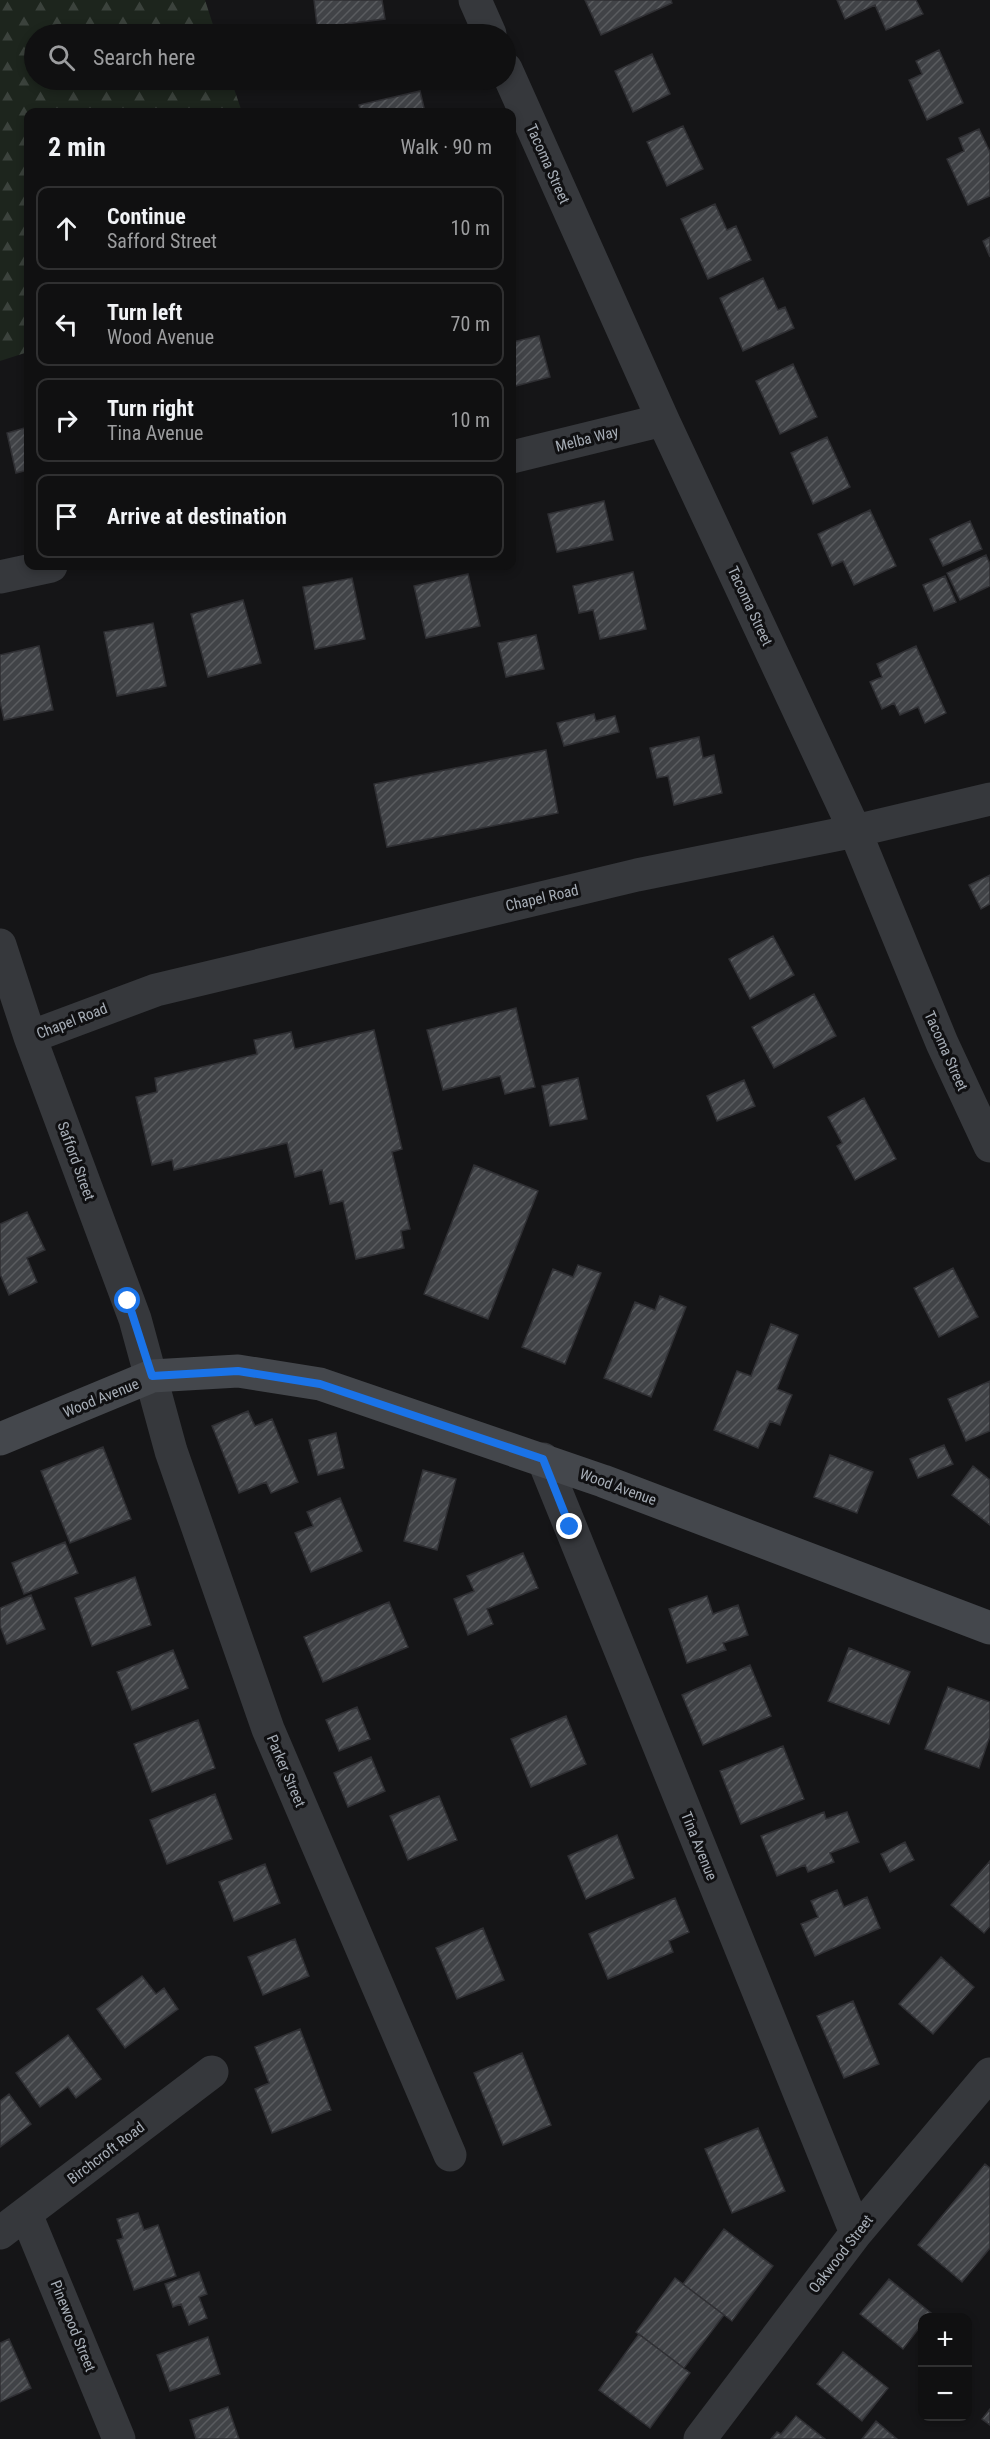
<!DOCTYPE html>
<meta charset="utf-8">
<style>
:root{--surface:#101011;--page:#1e1e1f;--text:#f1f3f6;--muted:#9c9d9f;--line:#303031}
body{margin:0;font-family:"Roboto Condensed",sans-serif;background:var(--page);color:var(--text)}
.controls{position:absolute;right:18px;bottom:18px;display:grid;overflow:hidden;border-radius:12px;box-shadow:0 3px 9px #0003}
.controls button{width:54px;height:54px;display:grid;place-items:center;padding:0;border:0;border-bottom:2px solid var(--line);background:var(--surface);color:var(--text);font:30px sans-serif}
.stop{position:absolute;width:18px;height:18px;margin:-14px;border:4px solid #1a73e8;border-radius:50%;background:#fff}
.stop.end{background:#1a73e8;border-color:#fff;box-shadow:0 2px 6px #0008}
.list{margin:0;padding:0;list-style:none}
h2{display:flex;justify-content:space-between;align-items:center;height:78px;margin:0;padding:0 24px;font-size:26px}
h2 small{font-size:20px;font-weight:400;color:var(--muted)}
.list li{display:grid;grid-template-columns:39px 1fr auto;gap:18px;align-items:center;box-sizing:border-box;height:84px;margin:0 12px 12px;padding:0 12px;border:2px solid var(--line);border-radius:12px}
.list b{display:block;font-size:22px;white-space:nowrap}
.list p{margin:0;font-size:20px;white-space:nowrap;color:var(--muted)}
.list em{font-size:20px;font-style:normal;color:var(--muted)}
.icon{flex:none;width:33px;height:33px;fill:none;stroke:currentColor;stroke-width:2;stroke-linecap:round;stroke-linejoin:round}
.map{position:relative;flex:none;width:990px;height:2439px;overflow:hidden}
.search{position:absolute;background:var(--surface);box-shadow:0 3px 9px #0003;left:24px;top:24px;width:492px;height:66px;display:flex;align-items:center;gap:15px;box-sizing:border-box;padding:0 21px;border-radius:33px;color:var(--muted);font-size:22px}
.panel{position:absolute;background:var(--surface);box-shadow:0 3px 9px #0003;left:24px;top:108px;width:492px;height:462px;border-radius:12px}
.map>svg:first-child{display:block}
.forest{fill:url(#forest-firs)}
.building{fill:url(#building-hatch);stroke:#2f2f33;stroke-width:1.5}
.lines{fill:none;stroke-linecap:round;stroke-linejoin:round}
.street{stroke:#36383c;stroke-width:33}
.secondary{stroke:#44474c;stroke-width:33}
.route{stroke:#1a73e8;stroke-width:8}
.labels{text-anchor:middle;stroke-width:6;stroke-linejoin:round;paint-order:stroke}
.street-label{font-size:15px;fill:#a7aeb7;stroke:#101012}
</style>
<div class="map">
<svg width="990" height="2439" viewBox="0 0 990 2439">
<defs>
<pattern id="forest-firs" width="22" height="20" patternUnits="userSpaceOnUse" patternTransform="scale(1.5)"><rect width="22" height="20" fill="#1d251d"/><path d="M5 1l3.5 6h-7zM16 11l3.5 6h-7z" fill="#3b423c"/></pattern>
<pattern id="building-hatch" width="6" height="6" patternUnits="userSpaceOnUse" patternTransform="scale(1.5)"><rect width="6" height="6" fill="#414347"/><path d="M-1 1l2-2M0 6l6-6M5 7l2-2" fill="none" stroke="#5a5c5f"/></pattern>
</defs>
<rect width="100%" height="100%" fill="#151517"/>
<!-- forest -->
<path class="forest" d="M0,0H205L216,34H34V80H231L242,112H28V352L0,361Z"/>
<!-- building -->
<path class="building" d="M314,0H382L385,19L345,24L347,34H318Z
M585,0H671L672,3L601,35Z
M837,0H916L923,14L886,30L875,5L845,19Z
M939,50L963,103L927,120L909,80L922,74L916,61Z
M652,54L670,94L633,112L615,71Z
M420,91L425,112H361L359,105Z
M683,126L703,169L667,186L647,142Z
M979,129L990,152V196L968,205L947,159L964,151L959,138Z
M715,204L727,230L736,226L751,260L708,279L681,219Z
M990,237V257L983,241Z
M763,278L778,310L785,307L794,328L743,351L720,298Z
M539,336L550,377L512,387V342Z
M793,364L817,417L780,434L756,381Z
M28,427V470L16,473L7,433Z
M827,437L850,487L813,504L791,453Z
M604,501L613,540L557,552L548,514Z
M870,510L896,566L854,585L843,561L832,566L818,534Z
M970,521L982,549L943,566L930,539Z
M986,555L990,564V586L960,600L947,573Z
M633,572L646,629L600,639L593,610L579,613L573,586Z
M468,574L480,626L426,638L414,586Z
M945,576L956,602L934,611L923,585Z
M352,578L365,639L315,649L303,587Z
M243,600L261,663L208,677L191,614Z
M153,623L166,686L117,696L104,632Z
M536,635L544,669L506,677L498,643Z
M39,646L53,710L4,720L0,702V655Z
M916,646L946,713L925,723L918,707L900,715L894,703L882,709L870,682L882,677L877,664Z
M594,714L596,721L615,716L619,732L564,746L557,723Z
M699,737L703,758L714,755L722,793L674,805L668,776L657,778L650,748Z
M546,750L558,813L387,847L374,784Z
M990,875V904L981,909L969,885Z
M773,936L794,975L750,999L729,959Z
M814,994L836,1036L774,1068L752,1027Z
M516,1008L535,1087L505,1094L500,1076L443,1090L427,1030Z
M374,1030L402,1149L392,1152L410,1229L401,1231L404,1248L356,1259L343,1201L330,1204L322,1170L295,1177L287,1143L174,1170L172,1160L152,1165L136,1097L157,1092L155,1078L257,1054L254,1040L291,1032L295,1049Z
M578,1078L587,1119L550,1126L542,1086Z
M744,1080L755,1106L717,1121L707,1096Z
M864,1098L896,1159L855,1180L837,1146L842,1143L828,1117Z
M474,1165L538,1191L488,1319L424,1294Z
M27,1212L45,1250L27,1258L37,1282L9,1295L0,1274V1224Z
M578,1265L601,1273L565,1364L522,1347L553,1269L573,1277Z
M953,1268L978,1317L939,1337L914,1288Z
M660,1296L686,1307L651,1397L604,1378L635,1302L655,1310Z
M771,1324L798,1335L777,1389L792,1395L780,1425L770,1421L758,1448L714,1430L737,1371L751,1376Z
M990,1381V1431L966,1441L948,1399Z
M248,1411L255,1426L272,1419L298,1482L271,1493L266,1482L239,1493L212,1426Z
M336,1433L344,1468L318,1475L309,1440Z
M944,1445L953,1464L918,1478L910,1459Z
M103,1447L131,1519L70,1543L41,1471Z
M830,1455L873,1472L857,1513L814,1497Z
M973,1466L990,1480V1525L952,1495Z
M423,1470L456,1479L437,1550L404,1541Z
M340,1498L362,1551L311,1572L295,1533L313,1526L307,1512Z
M65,1542L78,1573L24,1594L12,1563Z
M523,1553L538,1588L487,1609L493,1624L468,1635L454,1599L474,1591L467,1576Z
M135,1577L151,1625L92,1646L75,1598Z
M31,1595L45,1629L7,1644L0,1626V1608Z
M707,1596L713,1614L738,1605L748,1635L723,1643L726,1650L687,1663L669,1609Z
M389,1602L408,1647L323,1682L304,1637Z
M849,1648L910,1672L889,1724L828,1701Z
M173,1650L188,1688L132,1710L117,1672Z
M750,1665L771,1716L703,1745L682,1695Z
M948,1687L990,1702V1736L979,1768L925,1749Z
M357,1707L370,1739L339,1751L326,1720Z
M566,1716L586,1764L531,1787L511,1739Z
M198,1720L215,1768L152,1792L134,1744Z
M783,1746L804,1799L741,1824L720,1771Z
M371,1757L385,1791L348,1807L334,1773Z
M215,1794L232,1839L167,1864L150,1820Z
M439,1796L457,1840L408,1860L390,1816Z
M824,1812L826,1819L847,1812L859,1842L830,1853L834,1862L808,1872L805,1865L777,1876L761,1836Z
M617,1835L634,1878L586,1899L568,1856Z
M905,1842L914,1860L890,1872L881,1854Z
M990,1861V1926L984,1933L951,1905Z
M265,1864L280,1903L234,1921L219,1882Z
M837,1890L844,1907L867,1897L880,1928L815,1956L801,1924L818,1917L811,1901Z
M675,1898L689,1932L669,1941L673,1952L608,1979L589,1934Z
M483,1928L504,1980L457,1999L436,1948Z
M295,1939L309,1976L263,1995L248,1957Z
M941,1957L974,1987L933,2034L899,2004Z
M142,1976L156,1994L164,1988L178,2009L125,2048L97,2009Z
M853,2001L879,2064L844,2078L817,2016Z
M300,2029L331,2110L272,2133L255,2089L269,2083L255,2047Z
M68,2035L101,2079L76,2098L68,2087L40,2107L16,2073Z
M522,2053L551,2125L503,2145L474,2073Z
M9,2094L31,2124L0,2147V2101Z
M758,2128L785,2191L732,2213L705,2149Z
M985,2164L990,2168V2248L962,2282L918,2245Z
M138,2213L144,2230L158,2225L176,2276L134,2290L117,2240L123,2238L117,2219Z
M724,2229L773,2266L732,2321L683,2284Z
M199,2272L207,2294L199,2297L207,2318L189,2325L181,2304L173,2307L165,2284Z
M675,2278L724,2315L684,2368L636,2332Z
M889,2279L931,2313L928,2318H922V2324L903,2349L860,2314Z
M639,2334L690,2373L650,2428L599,2390Z
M208,2337L220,2374L170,2391L157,2355Z
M9,2339L31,2388L0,2402V2343Z
M843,2352L888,2388L862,2421L817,2384Z
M228,2407L239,2439H196L190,2420Z
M990,2409V2425L982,2419Z
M796,2416L825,2439H771L777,2432L781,2434Z
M876,2421L897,2439H862Z"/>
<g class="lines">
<!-- street -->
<path class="street" d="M475,0L490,34
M506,69L663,420L855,831L942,1043L990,1146
M512,457L663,420
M0,577L51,566
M0,945L30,1037L135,1319L171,1451L268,1729L450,2155
M30,1037L156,990L637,875L855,831L990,799
M543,1459L856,2233
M26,2214L119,2439
M0,2233L212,2072
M700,2439L856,2233L990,2074"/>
<!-- secondary -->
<path class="secondary" d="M0,1439L152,1376L238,1371L320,1384L603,1481L990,1628"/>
</g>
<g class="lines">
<!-- route -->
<path class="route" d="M128,1301L152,1376L238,1371L320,1384L543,1459L570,1527"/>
</g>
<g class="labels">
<!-- street labels -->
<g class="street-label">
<text transform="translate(548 164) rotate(66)" y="5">Tacoma Street</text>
<text transform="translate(587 439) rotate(-14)" y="5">Melba Way</text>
<text transform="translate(750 606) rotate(65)" y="5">Tacoma Street</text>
<text transform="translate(542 898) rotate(-13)" y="5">Chapel Road</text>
<text transform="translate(72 1021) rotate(-21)" y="5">Chapel Road</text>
<text transform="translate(946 1051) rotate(66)" y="5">Tacoma Street</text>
<text transform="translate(76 1161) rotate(70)" y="5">Safford Street</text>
<text transform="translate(101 1398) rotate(-22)" y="5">Wood Avenue</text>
<text transform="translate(618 1487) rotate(20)" y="5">Wood Avenue</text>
<text transform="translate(286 1771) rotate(67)" y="5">Parker Street</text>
<text transform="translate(699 1846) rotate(68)" y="5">Tina Avenue</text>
<text transform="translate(106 2153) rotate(-37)" y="5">Birchcroft Road</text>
<text transform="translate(841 2254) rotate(-52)" y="5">Oakwood Street</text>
<text transform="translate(73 2326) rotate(68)" y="5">Pinewood Street</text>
</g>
</g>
</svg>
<div class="controls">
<button>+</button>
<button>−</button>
</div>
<div class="stop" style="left:128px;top:1301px"></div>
<div class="stop end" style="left:570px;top:1527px"></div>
<div class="search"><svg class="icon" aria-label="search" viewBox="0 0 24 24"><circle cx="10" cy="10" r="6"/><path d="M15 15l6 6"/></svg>Search here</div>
<section class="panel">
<h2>2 min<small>Walk · 90 m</small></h2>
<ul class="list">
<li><svg class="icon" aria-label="ahead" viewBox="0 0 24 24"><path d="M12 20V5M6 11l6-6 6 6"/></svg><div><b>Continue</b><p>Safford Street</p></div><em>10 m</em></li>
<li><svg class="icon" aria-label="left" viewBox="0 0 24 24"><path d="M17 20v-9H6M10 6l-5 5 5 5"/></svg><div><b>Turn left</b><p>Wood Avenue</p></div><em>70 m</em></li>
<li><svg class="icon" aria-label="right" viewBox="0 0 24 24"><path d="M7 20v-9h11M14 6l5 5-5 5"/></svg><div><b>Turn right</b><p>Tina Avenue</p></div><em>10 m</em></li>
<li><svg class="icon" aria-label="arrive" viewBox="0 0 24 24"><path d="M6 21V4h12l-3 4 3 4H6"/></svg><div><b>Arrive at destination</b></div></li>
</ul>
</section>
</div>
